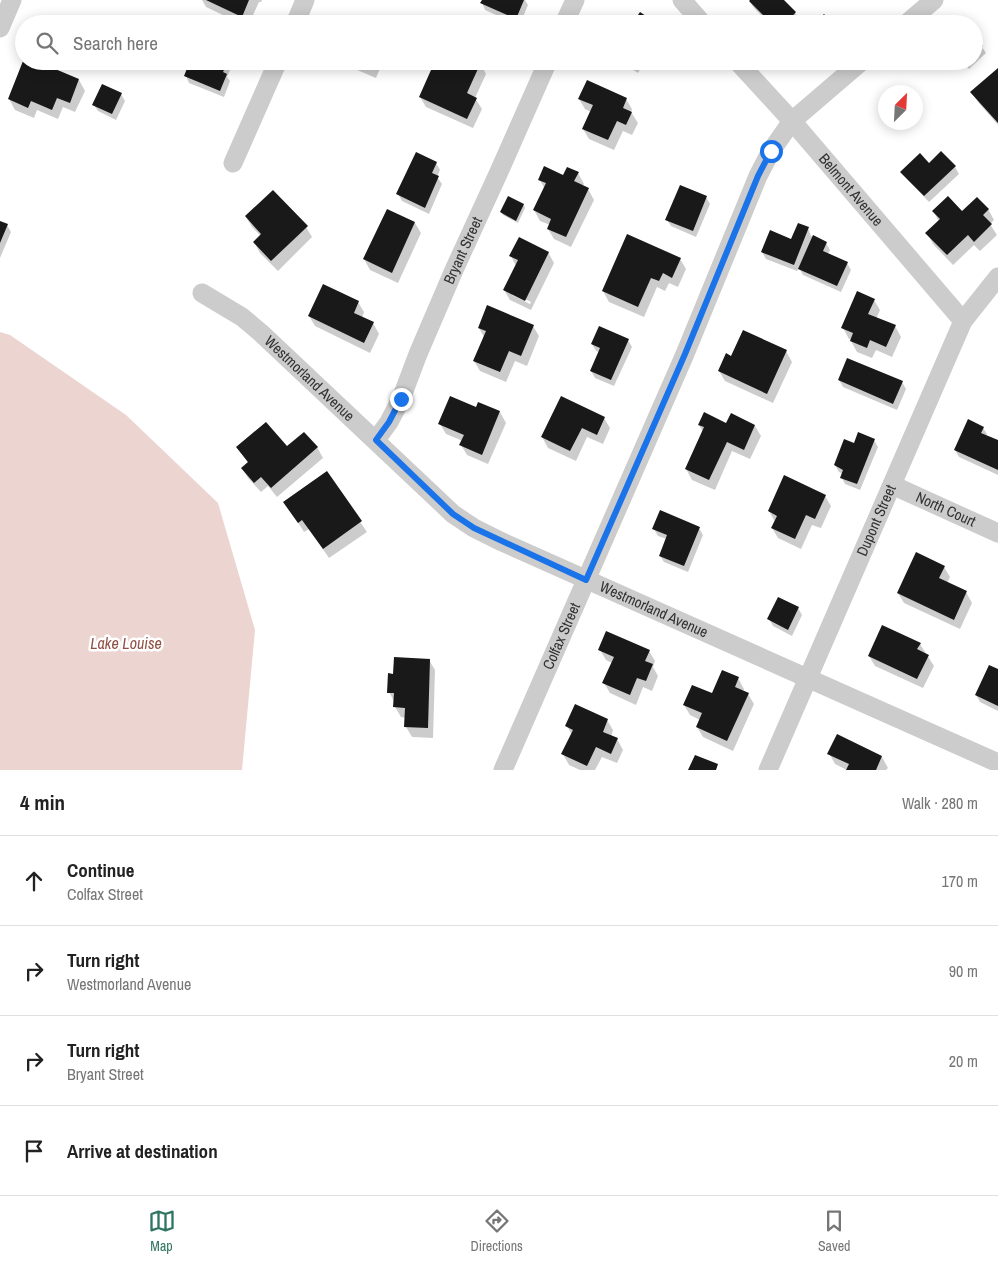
<!DOCTYPE html>
<meta charset="utf-8">
<style>
:root{--surface:#fff;--page:#f2f2f2;--text:#222;--muted:#767676;--line:#e0e0e0;--accent:#307561}
body{margin:0;font-family:"Archivo Narrow",sans-serif;background:var(--page);color:var(--text)}
.compass{position:absolute;left:878px;top:85px;width:45px;height:45px;border-radius:50%;background:var(--surface);box-shadow:0 2px 12px #0003;rotate:24deg}
.stop{position:absolute;width:15px;height:15px;margin:-11px;border:4px solid #1a73e8;border-radius:50%;background:#fff}
.stop.end{background:#1a73e8;border-color:#fff;box-shadow:0 1px 5px #0008}
.list{margin:0;padding:0;list-style:none}
h2{display:flex;justify-content:space-between;align-items:center;height:65px;margin:0;padding:0 20px;font-size:21px}
h2 small{font-size:16px;font-weight:400;color:var(--muted)}
.list li{display:grid;grid-template-columns:32px 1fr auto;gap:15px;align-items:center;box-sizing:border-box;height:90px;padding:0 20px;border-top:1px solid var(--line)}
.list b{display:block;font-size:19px;white-space:nowrap}
.list p{margin:0;font-size:16px;white-space:nowrap;color:var(--muted)}
.list em{font-size:16px;font-style:normal;color:var(--muted)}
.icon{flex:none;width:28px;height:28px;fill:none;stroke:currentColor;stroke-width:2;stroke-linecap:round;stroke-linejoin:round}
.map{position:relative;flex:none;width:998px;height:770px;overflow:hidden}
.search{position:absolute;background:var(--surface);box-shadow:0 2px 12px #0003;left:15px;right:15px;top:15px;height:55px;display:flex;align-items:center;gap:12px;box-sizing:border-box;padding:0 18px;border-radius:28px;color:var(--muted);font-size:19px}
.sheet{height:425px;background:var(--surface)}
nav{display:flex;justify-content:space-around;align-items:center;box-sizing:border-box;height:70px;border-top:1px solid var(--line);background:var(--surface);font-size:14px;color:var(--muted)}
nav a{display:grid;justify-items:center;gap:2px}
nav .on{color:var(--accent)}
.map>svg:first-child{display:block}
.water{fill:#ecd4d0}
.shadow{fill:#0003;fill-rule:evenodd}
.building{fill:#191919}
.lines{fill:none;stroke-linecap:round;stroke-linejoin:round}
.minor{stroke:#ccc;stroke-width:19}
.route{stroke:#1a73e8;stroke-width:6}
.labels{text-anchor:middle;stroke-width:5;stroke-linejoin:round;paint-order:stroke}
.street-label{font-size:15px;fill:#323232;stroke:#fff}
.water-label{font-size:16px;font-style:italic;fill:#905144;stroke:#fff}
</style>
<div class="map">
<svg width="998" height="770" viewBox="0 0 998 770">
<rect width="100%" height="100%" fill="#fff"/>
<!-- water -->
<path class="water" d="M0,332L10,335L126,415L218,503L255,630L242,770H0Z"/>
<!-- shadow -->
<path class="shadow" d="M202,0H262L261,2H259L249,24H242L206,7Z
M483,0H525L528,5L520,24H516L485,10L482,3Z
M752,0H782L795,13L799,19L795,24H770L754,8L750,2Z
M87,19L95,23V24H85Z
M957,19L961,24H953Z
M974,38L982,47L986,53L969,69L962,61H974Z
M25,61H60L56,71L79,80L85,91L75,112L63,107L58,119L37,110L34,118L15,110L9,99Z
M192,61L201,64L202,61H234L227,77L230,81L224,97L189,83L186,76Z
M336,61H383L376,78Z
M619,61H645L638,73Z
M806,61H819L812,68Z
M480,63L486,74L475,98L482,109L473,128L426,107L420,97Z
M998,69V125L978,102L972,92Z
M121,94L125,101L116,120L98,111L94,105Z
M579,99H626L632,109L631,112L638,123L632,135L623,131L614,150L589,139L583,129L591,112L585,109Z
M941,153L955,167L959,174L929,202L906,178L902,172L929,165Z
M436,163L440,170L437,177L442,184L429,214L402,201L398,194Z
M578,173L584,184L582,187L588,189L594,200L571,247L554,239L548,229L550,225L540,221L534,210L545,189L539,179L563,177Z
M508,197L524,205L525,208L518,223L503,215L501,212Z
M706,197L710,204L696,237L671,226L667,220Z
M988,209L994,220L990,224L997,235L980,251L974,245L953,265L933,244L927,233L939,222L934,212L962,213Z
M387,211L415,223L421,233L398,283L370,270L364,259Z
M246,217L306,227L312,237L278,271L260,253L254,242L261,236L252,227Z
M0,223L7,225L11,232L0,258Z
M808,228L811,236L826,243L830,250L828,254L847,263L851,270L841,292L803,275L799,268L797,271L766,259L762,252L792,240Z
M548,252L554,263L531,310L510,300L504,290L516,266L511,256ZM512,293L531,302L530,304L512,295Z
M680,259L686,269L678,287L669,283L665,291L657,287L644,317L609,302L603,291Z
M874,300L880,310L876,319L895,326L901,337L892,357L876,350L872,358L857,352L851,341L852,340L849,339L843,328Z
M358,302L364,312L362,318L373,323L379,334L370,353L315,326L309,316Z
M533,326L539,336L527,366L515,361L506,382L480,371L474,361L484,337L479,328Z
M628,340L632,347L614,386L595,378L591,371L599,352L596,351L592,344Z
M786,351L792,362L773,403L725,381L719,371L732,357Z
M839,380L902,382L906,389L897,410L843,387Z
M479,404L500,412L506,423L488,464L467,455L461,445L463,441L446,434L440,424L476,409Z
M604,418L610,428L603,444L587,437L576,461L548,448L542,437Z
M726,424L755,426L761,436L750,459L732,451L715,490L692,480L686,469L703,432L699,425Z
M983,428L987,434L986,436L998,442V475L959,457L955,450Z
M874,440L878,447L860,490L845,484L842,478L843,474L839,472L835,465L854,445Z
M317,447L323,458L277,497L268,486L261,492L248,478L242,468L248,463L238,448Z
M327,473L367,532L329,558L309,529L304,532L285,502Z
M825,496L831,506L821,528L812,525L801,549L778,538L772,528L775,522L769,511Z
M699,528L703,535L688,572L664,562L660,556L667,539L658,536L654,529Z
M944,567L950,577L947,583L966,592L972,603L960,629L904,603L898,593Z
M798,608L802,615L792,636L773,626L769,619Z
M920,644L934,666L923,688L875,666L869,656Z
M600,650L649,651L655,661L653,667L658,676L652,691L643,687L636,705L610,693L604,683L612,663L606,660Z
M429,660L435,670L433,738L412,737L406,727V718L401,717L395,707V703L389,692L394,675Z
M998,670V711L980,702L976,695Z
M738,678L744,689L743,691L748,694L754,704L733,751L703,737L697,727L700,720L690,715L684,705L712,695Z
M607,720L613,730L611,737L617,739L623,750L617,763L602,757L595,770H580L569,765L563,754L572,735L567,726Z
M838,736L882,757L888,768L886,770H847L835,764L829,753Z"/>
<!-- building -->
<path class="building" d="M206,0H249L242,17Z
M482,0H524L516,19L480,3Z
M750,0H784L796,12L785,24H772L749,1Z
M640,12L658,24H632Z
M824,14L833,24H814Z
M365,15L385,24H362Z
M974,36L983,46L974,54Z
M23,61H50L48,66L79,79L70,103L57,98L52,110L31,101L28,108L8,99Z
M190,61L200,62L201,61H228L223,72L227,74L220,91L184,76Z
M353,61H373L370,68Z
M435,61H478L481,62L467,93L477,98L467,119L419,97Z
M998,68V123L970,92Z
M587,80L627,98L623,108L632,112L626,125L617,121L608,140L582,129L593,105L578,99Z
M102,84L122,93L112,114L92,105Z
M941,151L956,166L924,196L900,172L920,153L929,163Z
M416,152L437,162L432,173L439,176L425,208L396,194Z
M544,166L563,175L567,167L579,172L574,181L589,188L566,237L547,229L551,219L533,210L546,183L538,180Z
M680,185L707,196L693,231L665,220Z
M273,190L308,226L271,261L253,242L261,234L245,216Z
M508,196L524,204L516,221L500,212Z
M948,196L962,211L977,197L989,209L983,215L992,224L974,242L968,235L947,255L925,233L940,219L932,211Z
M387,209L415,222L392,273L363,259Z
M0,221L8,224L0,243Z
M798,223L809,227L794,265L761,252L770,230L791,239Z
M627,234L681,258L672,278L663,273L659,281L651,278L638,307L602,291Z
M813,235L827,242L823,251L848,262L837,286L798,269Z
M519,237L549,252L525,301L503,290L518,260L509,256Z
M323,284L359,301L354,313L374,322L364,343L308,316Z
M857,291L875,299L868,314L896,325L886,347L870,340L867,348L850,341L853,333L841,328Z
M487,305L534,325L521,356L509,351L500,372L473,361L486,331L478,328Z
M599,326L629,339L611,380L590,371L600,348L591,344Z
M743,330L787,350L767,394L718,371L726,353L731,356Z
M847,358L903,381L893,404L838,380Z
M450,396L476,407L478,402L500,411L482,455L459,445L464,435L438,424Z
M561,396L605,417L597,435L582,428L570,451L541,437Z
M704,412L726,423L731,413L755,425L744,450L727,442L709,480L685,469L704,427L698,425Z
M968,419L984,427L981,433L998,440V470L954,450Z
M266,422L287,446L304,432L318,447L271,488L261,477L254,483L241,468L248,462L236,447Z
M858,432L875,439L857,484L840,478L843,470L834,465L844,439L854,443Z
M327,471L362,521L323,549L302,520L298,523L283,502Z
M784,475L826,495L815,519L806,515L795,539L771,528L777,516L768,511Z
M660,510L700,527L684,566L659,556L667,535L652,529Z
M916,552L945,566L939,578L967,591L954,620L897,593Z
M778,597L799,607L788,630L767,619Z
M882,625L921,643L917,649L929,655L917,679L868,656Z
M606,631L650,650L645,661L653,664L646,681L637,678L630,695L602,683L614,657L598,650Z
M394,657L430,659L428,728L404,727L405,708L393,707L394,693H387L388,673L393,674Z
M989,665L998,669V706L975,695Z
M722,670L739,677L735,687L749,693L727,741L696,727L702,713L683,705L692,685L712,693Z
M575,704L608,719L603,732L618,738L611,754L596,747L587,766L561,754L573,730L565,726Z
M837,734L882,756L876,770H846L849,764L827,754Z
M695,755L718,764L716,770H688Z"/>
<g class="lines">
<!-- minor -->
<g class="minor">
<path d="M682,0L703,24"/>
<path d="M295,24L305,0"/>
<path d="M564,24L575,0"/>
<path d="M906,24L934,0"/>
<path d="M0,28L12,0"/>
<path id="s1" d="M737,61L792,121L963,321"/>
<path d="M233,163L278,61"/>
<path id="s2" d="M202,293L242,317L261,333L453,514L474,528L500,541L998,763"/>
<path id="s3" d="M376,440L389,422L401,399L418,354L454,270L498,174L548,61"/>
<path id="s4" d="M892,485L998,533"/>
<path id="s5" d="M503,770L685,354L758,176L771,151L792,121L862,61"/>
<path id="s6" d="M768,770L963,321L998,277"/>
</g>
</g>
<g class="lines">
<!-- route -->
<path class="route" d="M401,399L389,422L376,440L453,514L474,528L586,580L685,354L758,176L771,151"/>
</g>
<g class="labels">
<!-- street labels -->
<g class="street-label">
<text dy="5" stroke="none"><textPath href="#s1" startOffset="172">Belmont Avenue</textPath></text>
<text dy="5" stroke="none"><textPath href="#s3" startOffset="209">Bryant Street</textPath></text>
<text dy="5" stroke="none"><textPath href="#s2" startOffset="138">Westmorland Avenue</textPath></text>
<text dy="5" stroke="none"><textPath href="#s4" startOffset="59">North Court</textPath></text>
<text dy="5" stroke="none"><textPath href="#s6" startOffset="272">Dupont Street</textPath></text>
<text dy="5" stroke="none"><textPath href="#s2" startOffset="558">Westmorland Avenue</textPath></text>
<text dy="5" stroke="none"><textPath href="#s5" startOffset="146">Colfax Street</textPath></text>
</g>
<!-- water labels -->
<g class="water-label">
<text x="126" y="649">Lake Louise</text>
</g>
</g>
</svg>
<svg class="compass" viewBox="-18 -18 36 36"><path d="M0-13l5 13h-10z" fill="#e53935"/><path d="M0 13l5-13h-10z" fill="#767676"/></svg>
<div class="stop" style="left:771px;top:151px"></div>
<div class="stop end" style="left:401px;top:399px"></div>
<div class="search"><svg class="icon" aria-label="search" viewBox="0 0 24 24"><circle cx="10" cy="10" r="6"/><path d="M15 15l6 6"/></svg>Search here</div>
</div>
<section class="sheet">
<h2>4 min<small>Walk · 280 m</small></h2>
<ul class="list">
<li><svg class="icon" aria-label="ahead" viewBox="0 0 24 24"><path d="M12 20V5M6 11l6-6 6 6"/></svg><div><b>Continue</b><p>Colfax Street</p></div><em>170 m</em></li>
<li><svg class="icon" aria-label="right" viewBox="0 0 24 24"><path d="M7 20v-9h11M14 6l5 5-5 5"/></svg><div><b>Turn right</b><p>Westmorland Avenue</p></div><em>90 m</em></li>
<li><svg class="icon" aria-label="right" viewBox="0 0 24 24"><path d="M7 20v-9h11M14 6l5 5-5 5"/></svg><div><b>Turn right</b><p>Bryant Street</p></div><em>20 m</em></li>
<li><svg class="icon" aria-label="arrive" viewBox="0 0 24 24"><path d="M6 21V4h12l-3 4 3 4H6"/></svg><div><b>Arrive at destination</b></div></li>
</ul>
</section>
<nav>
<a class="on"><svg class="icon" aria-label="map" viewBox="0 0 24 24"><path d="M3 6l6-2 6 2 6-2v14l-6 2-6-2-6 2zM9 4v14M15 6v14"/></svg>Map</a>
<a><svg class="icon" aria-label="directions" viewBox="0 0 24 24"><path d="M12 3l9 9-9 9-9-9zM9 14v-3h6M13 9l2 2-2 2"/></svg>Directions</a>
<a><svg class="icon" aria-label="saved" viewBox="0 0 24 24"><path d="M7 4h10v16l-5-4-5 4z"/></svg>Saved</a>
</nav>
